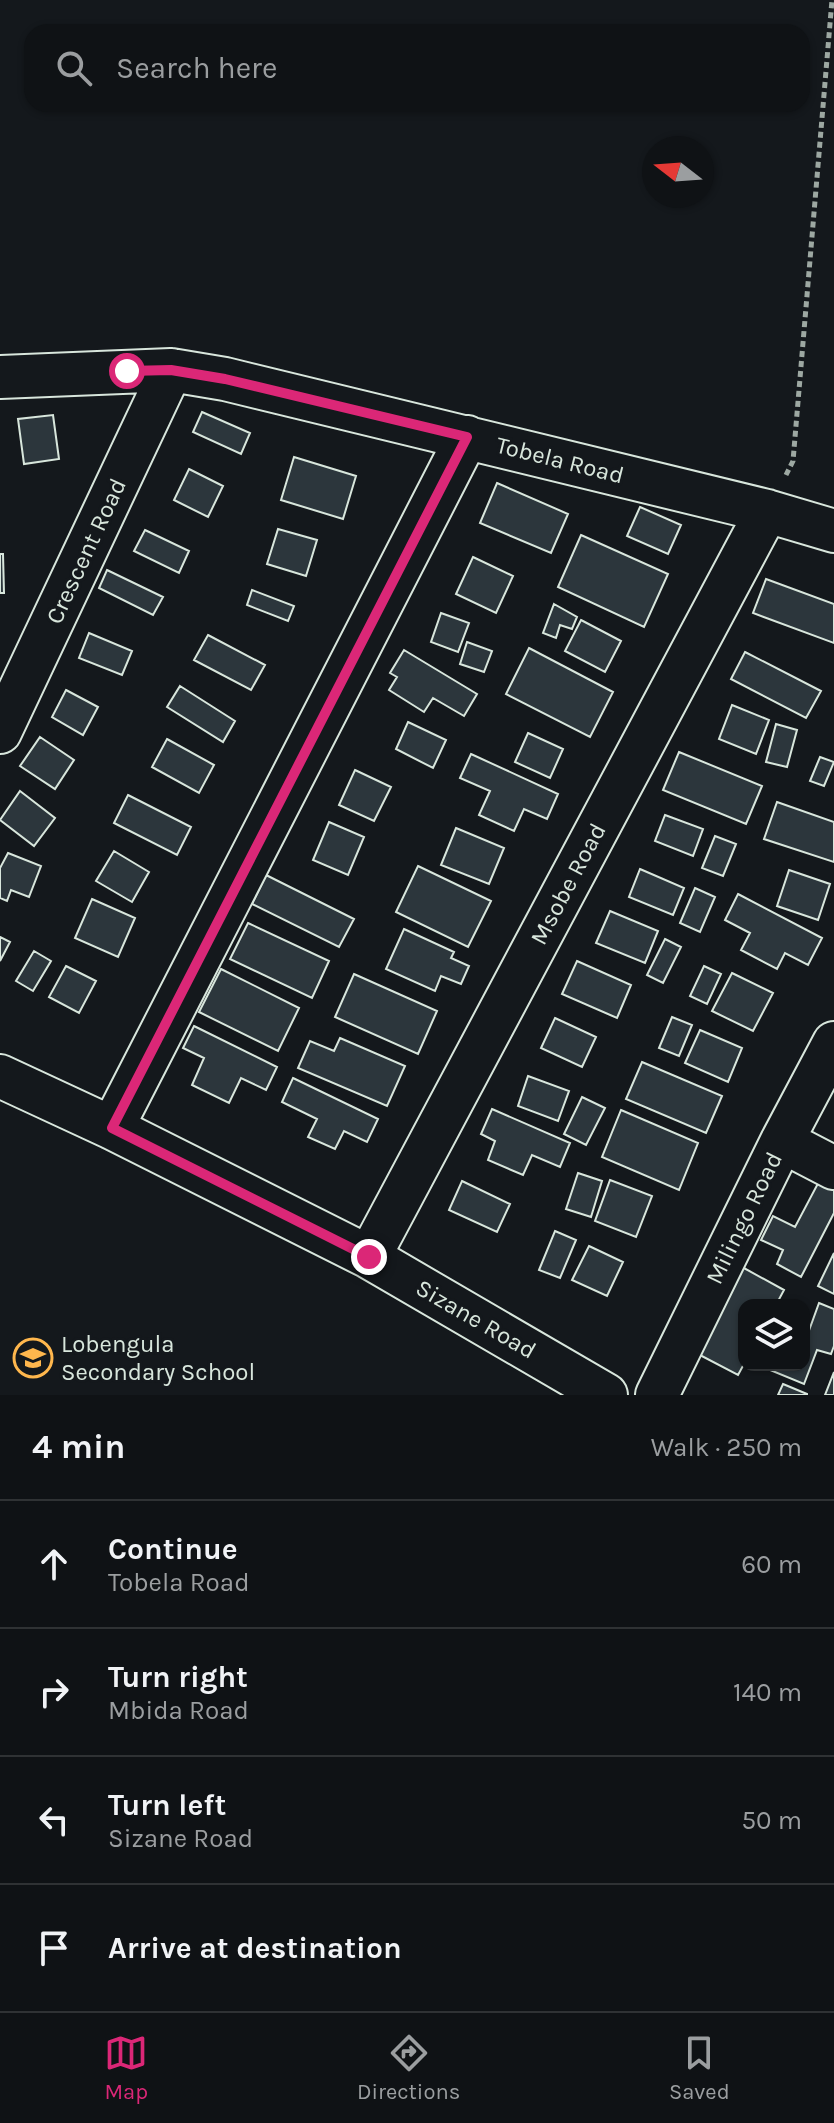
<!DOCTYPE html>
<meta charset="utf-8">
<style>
:root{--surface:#0f1215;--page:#1d2022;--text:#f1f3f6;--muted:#9b9ea0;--line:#2f3234;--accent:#db2777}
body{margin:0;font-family:Karla,sans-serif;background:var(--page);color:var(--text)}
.controls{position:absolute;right:24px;bottom:24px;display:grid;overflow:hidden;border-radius:16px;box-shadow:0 2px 6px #0004}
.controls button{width:72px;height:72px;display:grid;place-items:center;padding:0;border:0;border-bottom:2px solid var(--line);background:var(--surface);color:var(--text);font:40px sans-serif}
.compass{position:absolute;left:642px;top:136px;width:72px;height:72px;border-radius:50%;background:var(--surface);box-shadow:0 2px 6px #0004;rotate:287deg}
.stop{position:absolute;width:24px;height:24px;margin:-18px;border:6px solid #db2777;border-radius:50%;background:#fff}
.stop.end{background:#db2777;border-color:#fff;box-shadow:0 2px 8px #0008}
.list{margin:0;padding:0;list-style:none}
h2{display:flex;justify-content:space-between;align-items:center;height:104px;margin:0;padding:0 32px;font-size:34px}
h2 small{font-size:26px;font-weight:400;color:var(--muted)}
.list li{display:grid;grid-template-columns:52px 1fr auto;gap:24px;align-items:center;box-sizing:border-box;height:128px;padding:0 32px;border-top:2px solid var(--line)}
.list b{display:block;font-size:30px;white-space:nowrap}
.list p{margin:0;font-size:26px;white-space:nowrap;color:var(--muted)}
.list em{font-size:26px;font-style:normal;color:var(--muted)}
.icon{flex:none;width:44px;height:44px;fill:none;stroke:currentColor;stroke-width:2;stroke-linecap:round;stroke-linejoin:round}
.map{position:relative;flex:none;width:834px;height:1395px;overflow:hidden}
.search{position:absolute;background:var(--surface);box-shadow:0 2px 6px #0004;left:24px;right:24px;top:24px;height:88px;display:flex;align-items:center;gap:20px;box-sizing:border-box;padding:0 28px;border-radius:24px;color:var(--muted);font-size:30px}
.sheet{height:616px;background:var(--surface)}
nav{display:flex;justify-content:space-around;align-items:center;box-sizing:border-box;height:112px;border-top:2px solid var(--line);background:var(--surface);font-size:22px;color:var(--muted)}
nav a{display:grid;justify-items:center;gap:4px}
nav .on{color:var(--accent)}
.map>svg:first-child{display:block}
.building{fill:#2c363c;stroke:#d8e6dc;stroke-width:2}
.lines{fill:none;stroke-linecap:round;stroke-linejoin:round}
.minor-casing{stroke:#d8e6dc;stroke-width:46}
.path{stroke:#9da8a2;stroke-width:5;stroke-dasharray:6 4;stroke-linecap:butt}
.minor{stroke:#14181c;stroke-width:42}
.route{stroke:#db2777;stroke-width:10}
.labels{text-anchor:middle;stroke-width:6;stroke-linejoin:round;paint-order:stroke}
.street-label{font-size:24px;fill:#d8e6dc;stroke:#14181c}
.poi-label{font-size:24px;fill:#d8e6dc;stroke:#14181c;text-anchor:start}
</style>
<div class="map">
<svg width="834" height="1395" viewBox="0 0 834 1395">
<rect width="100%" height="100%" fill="#14181c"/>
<!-- building -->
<path class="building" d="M202,412L250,433L241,454L193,432Z
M53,415L59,459L24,464L18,419Z
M294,457L356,476L343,519L281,500Z
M189,469L223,486L208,517L174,500Z
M497,483L568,514L551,553L480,523Z
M640,507L681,525L668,554L627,536Z
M278,529L317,540L306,576L267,564Z
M145,530L189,551L179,573L134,551Z
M581,535L668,574L644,627L558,587Z
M0,554H3L4,593H0Z
M473,557L513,576L496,613L456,594Z
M107,570L163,597L153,615L99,588Z
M766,579L834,604V643L753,613Z
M252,590L294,606L288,621L247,605Z
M554,604L577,617L572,629L560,625L556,638L543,633Z
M441,613L469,623L458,652L431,642Z
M581,620L621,641L605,672L565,651Z
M89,633L132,651L122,675L79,658Z
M208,635L265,665L251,690L194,660Z
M467,642L492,651L484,672L460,664Z
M529,648L613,692L590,737L506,694Z
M404,650L477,694L464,716L433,698L424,712L389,690L397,677L390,673Z
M745,652L821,691L806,718L731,679Z
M180,686L235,721L223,742L167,707Z
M66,690L98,707L83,735L52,717Z
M732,705L769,720L756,754L719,739Z
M408,722L446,740L433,768L396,749Z
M776,724L797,730L787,767L766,762Z
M528,733L563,749L550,778L515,762Z
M40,737L74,760L55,789L20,766Z
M167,739L214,765L199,793L152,767Z
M679,752L762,786L746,824L663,790Z
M471,754L558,794L547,819L524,809L514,831L479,815L490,791L460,778Z
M820,757L834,762L824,786L810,781Z
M355,770L391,787L374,821L339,805Z
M20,791L55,818L34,846L0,820Z
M128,795L191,827L177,855L114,823Z
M777,802L834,822V862L764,839Z
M665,815L703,829L693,856L655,841Z
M329,822L364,837L348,875L313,860Z
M456,828L504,848L489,884L441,865Z
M715,836L736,844L723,876L702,868Z
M114,851L149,872L132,902L96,881Z
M8,853L41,866L29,897L11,890L7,901L0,898V868Z
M418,866L491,901L468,947L396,912Z
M640,869L684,888L673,915L629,897Z
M789,870L830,884L818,920L777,906Z
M266,875L354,919L339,947L252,904Z
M695,888L715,897L700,932L680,923Z
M738,894L822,938L808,965L785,953L777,969L741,950L750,933L725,920Z
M92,899L135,918L118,957L75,938Z
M610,911L658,931L645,963L596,943Z
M248,923L329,961L312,998L230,959Z
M404,929L454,952L451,958L469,966L461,984L441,976L435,991L386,969Z
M0,937L10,942L0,961Z
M665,939L681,947L663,983L647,975Z
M34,951L51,961L33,991L16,981Z
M577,961L631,985L617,1018L562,994Z
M66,966L96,981L79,1013L49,997Z
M704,966L721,974L707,1004L690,996Z
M221,969L299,1008L278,1051L199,1012Z
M732,973L773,993L753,1031L712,1011Z
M354,974L437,1011L418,1054L335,1017Z
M672,1017L692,1025L679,1056L659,1048Z
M555,1018L596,1037L582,1067L541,1048Z
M194,1026L277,1067L266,1090L241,1078L229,1103L192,1085L204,1058L183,1048Z
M700,1030L742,1048L728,1082L685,1063Z
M340,1038L405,1066L387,1106L298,1068L310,1041L334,1051Z
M642,1062L722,1096L706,1133L626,1099Z
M528,1076L569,1091L558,1121L518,1106Z
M293,1078L378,1119L367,1142L344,1131L335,1149L308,1137L317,1119L282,1102Z
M582,1097L605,1108L586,1145L564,1134Z
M492,1109L570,1143L560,1167L532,1155L523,1175L488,1160L495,1141L481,1134Z
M621,1110L698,1143L679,1190L602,1157Z
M824,1172L834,1177V1213L801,1277L777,1264L783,1250L761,1240L773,1216L795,1227Z
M578,1173L602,1181L591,1217L566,1209Z
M610,1180L652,1196L636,1237L595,1221Z
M462,1181L510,1204L497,1232L449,1210Z
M555,1231L576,1240L560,1278L539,1270Z
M589,1246L623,1262L607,1296L572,1280Z
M834,1253V1294L818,1286Z
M742,1267L784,1290L776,1305H744V1364L738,1375L696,1353Z
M819,1303L834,1309V1346L831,1354L817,1350L804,1384L770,1370L772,1365H804V1335L807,1336Z
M834,1372V1395H825Z
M783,1384L807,1394V1395H778Z"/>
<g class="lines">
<!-- minor casing -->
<g class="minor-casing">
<path id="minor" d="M0,377L171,370L225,379L767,511L834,531
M0,732L171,370
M0,1076L112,1128L369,1257L606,1395
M112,1128L467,437
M782,1141L834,1168
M369,1257L767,511
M657,1395L782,1141L834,1043"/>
</g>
<!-- path -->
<path class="path" d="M786,475L793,461L832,0"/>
<!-- minor -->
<use href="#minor" class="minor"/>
</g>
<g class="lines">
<!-- route -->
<path class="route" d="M127,371L171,370L225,379L467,437L112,1128L369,1257"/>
</g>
<!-- icons -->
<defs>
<g id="school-ring" transform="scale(2)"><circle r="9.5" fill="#14181c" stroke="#ffb74d" stroke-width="1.5"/><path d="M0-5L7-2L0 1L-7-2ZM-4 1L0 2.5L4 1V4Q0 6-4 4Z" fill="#ffb74d"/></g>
</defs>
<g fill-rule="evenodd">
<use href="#school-ring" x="33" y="1358"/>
</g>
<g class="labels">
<!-- street labels -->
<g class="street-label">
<text transform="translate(560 460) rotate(14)" y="8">Tobela Road</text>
<text transform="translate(86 551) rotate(-65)" y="8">Crescent Road</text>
<text transform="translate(568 884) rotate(-62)" y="8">Msobe Road</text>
<text transform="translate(744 1218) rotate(-64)" y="8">Milingo Road</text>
<text transform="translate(476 1319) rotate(30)" y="8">Sizane Road</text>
</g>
<!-- poi labels -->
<g class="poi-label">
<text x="61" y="1352">Lobengula<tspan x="61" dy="28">Secondary School</tspan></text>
</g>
</g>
</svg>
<div class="controls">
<button><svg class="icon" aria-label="layers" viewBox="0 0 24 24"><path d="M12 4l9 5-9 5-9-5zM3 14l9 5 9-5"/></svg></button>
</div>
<svg class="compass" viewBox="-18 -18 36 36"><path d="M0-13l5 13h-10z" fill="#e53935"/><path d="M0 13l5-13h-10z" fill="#9b9ea0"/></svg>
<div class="stop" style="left:127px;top:371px"></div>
<div class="stop end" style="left:369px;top:1257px"></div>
<div class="search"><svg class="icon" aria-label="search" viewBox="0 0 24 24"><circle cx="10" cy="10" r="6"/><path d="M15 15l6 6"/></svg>Search here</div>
</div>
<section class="sheet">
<h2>4 min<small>Walk · 250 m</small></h2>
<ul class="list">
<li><svg class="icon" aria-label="ahead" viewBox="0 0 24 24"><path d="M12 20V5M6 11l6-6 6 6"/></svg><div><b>Continue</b><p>Tobela Road</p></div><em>60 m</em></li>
<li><svg class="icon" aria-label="right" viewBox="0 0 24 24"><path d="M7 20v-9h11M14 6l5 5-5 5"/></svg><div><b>Turn right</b><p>Mbida Road</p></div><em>140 m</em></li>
<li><svg class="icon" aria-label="left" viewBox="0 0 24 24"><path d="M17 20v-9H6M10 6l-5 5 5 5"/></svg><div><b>Turn left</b><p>Sizane Road</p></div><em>50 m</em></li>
<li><svg class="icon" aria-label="arrive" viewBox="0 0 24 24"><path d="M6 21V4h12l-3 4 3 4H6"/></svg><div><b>Arrive at destination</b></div></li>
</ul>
</section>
<nav>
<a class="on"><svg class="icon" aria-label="map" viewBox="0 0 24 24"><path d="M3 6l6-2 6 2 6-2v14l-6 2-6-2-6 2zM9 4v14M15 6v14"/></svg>Map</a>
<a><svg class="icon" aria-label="directions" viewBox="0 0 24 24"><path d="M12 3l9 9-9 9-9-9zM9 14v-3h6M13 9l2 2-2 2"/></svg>Directions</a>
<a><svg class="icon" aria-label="saved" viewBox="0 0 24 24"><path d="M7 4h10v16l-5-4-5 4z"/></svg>Saved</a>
</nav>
